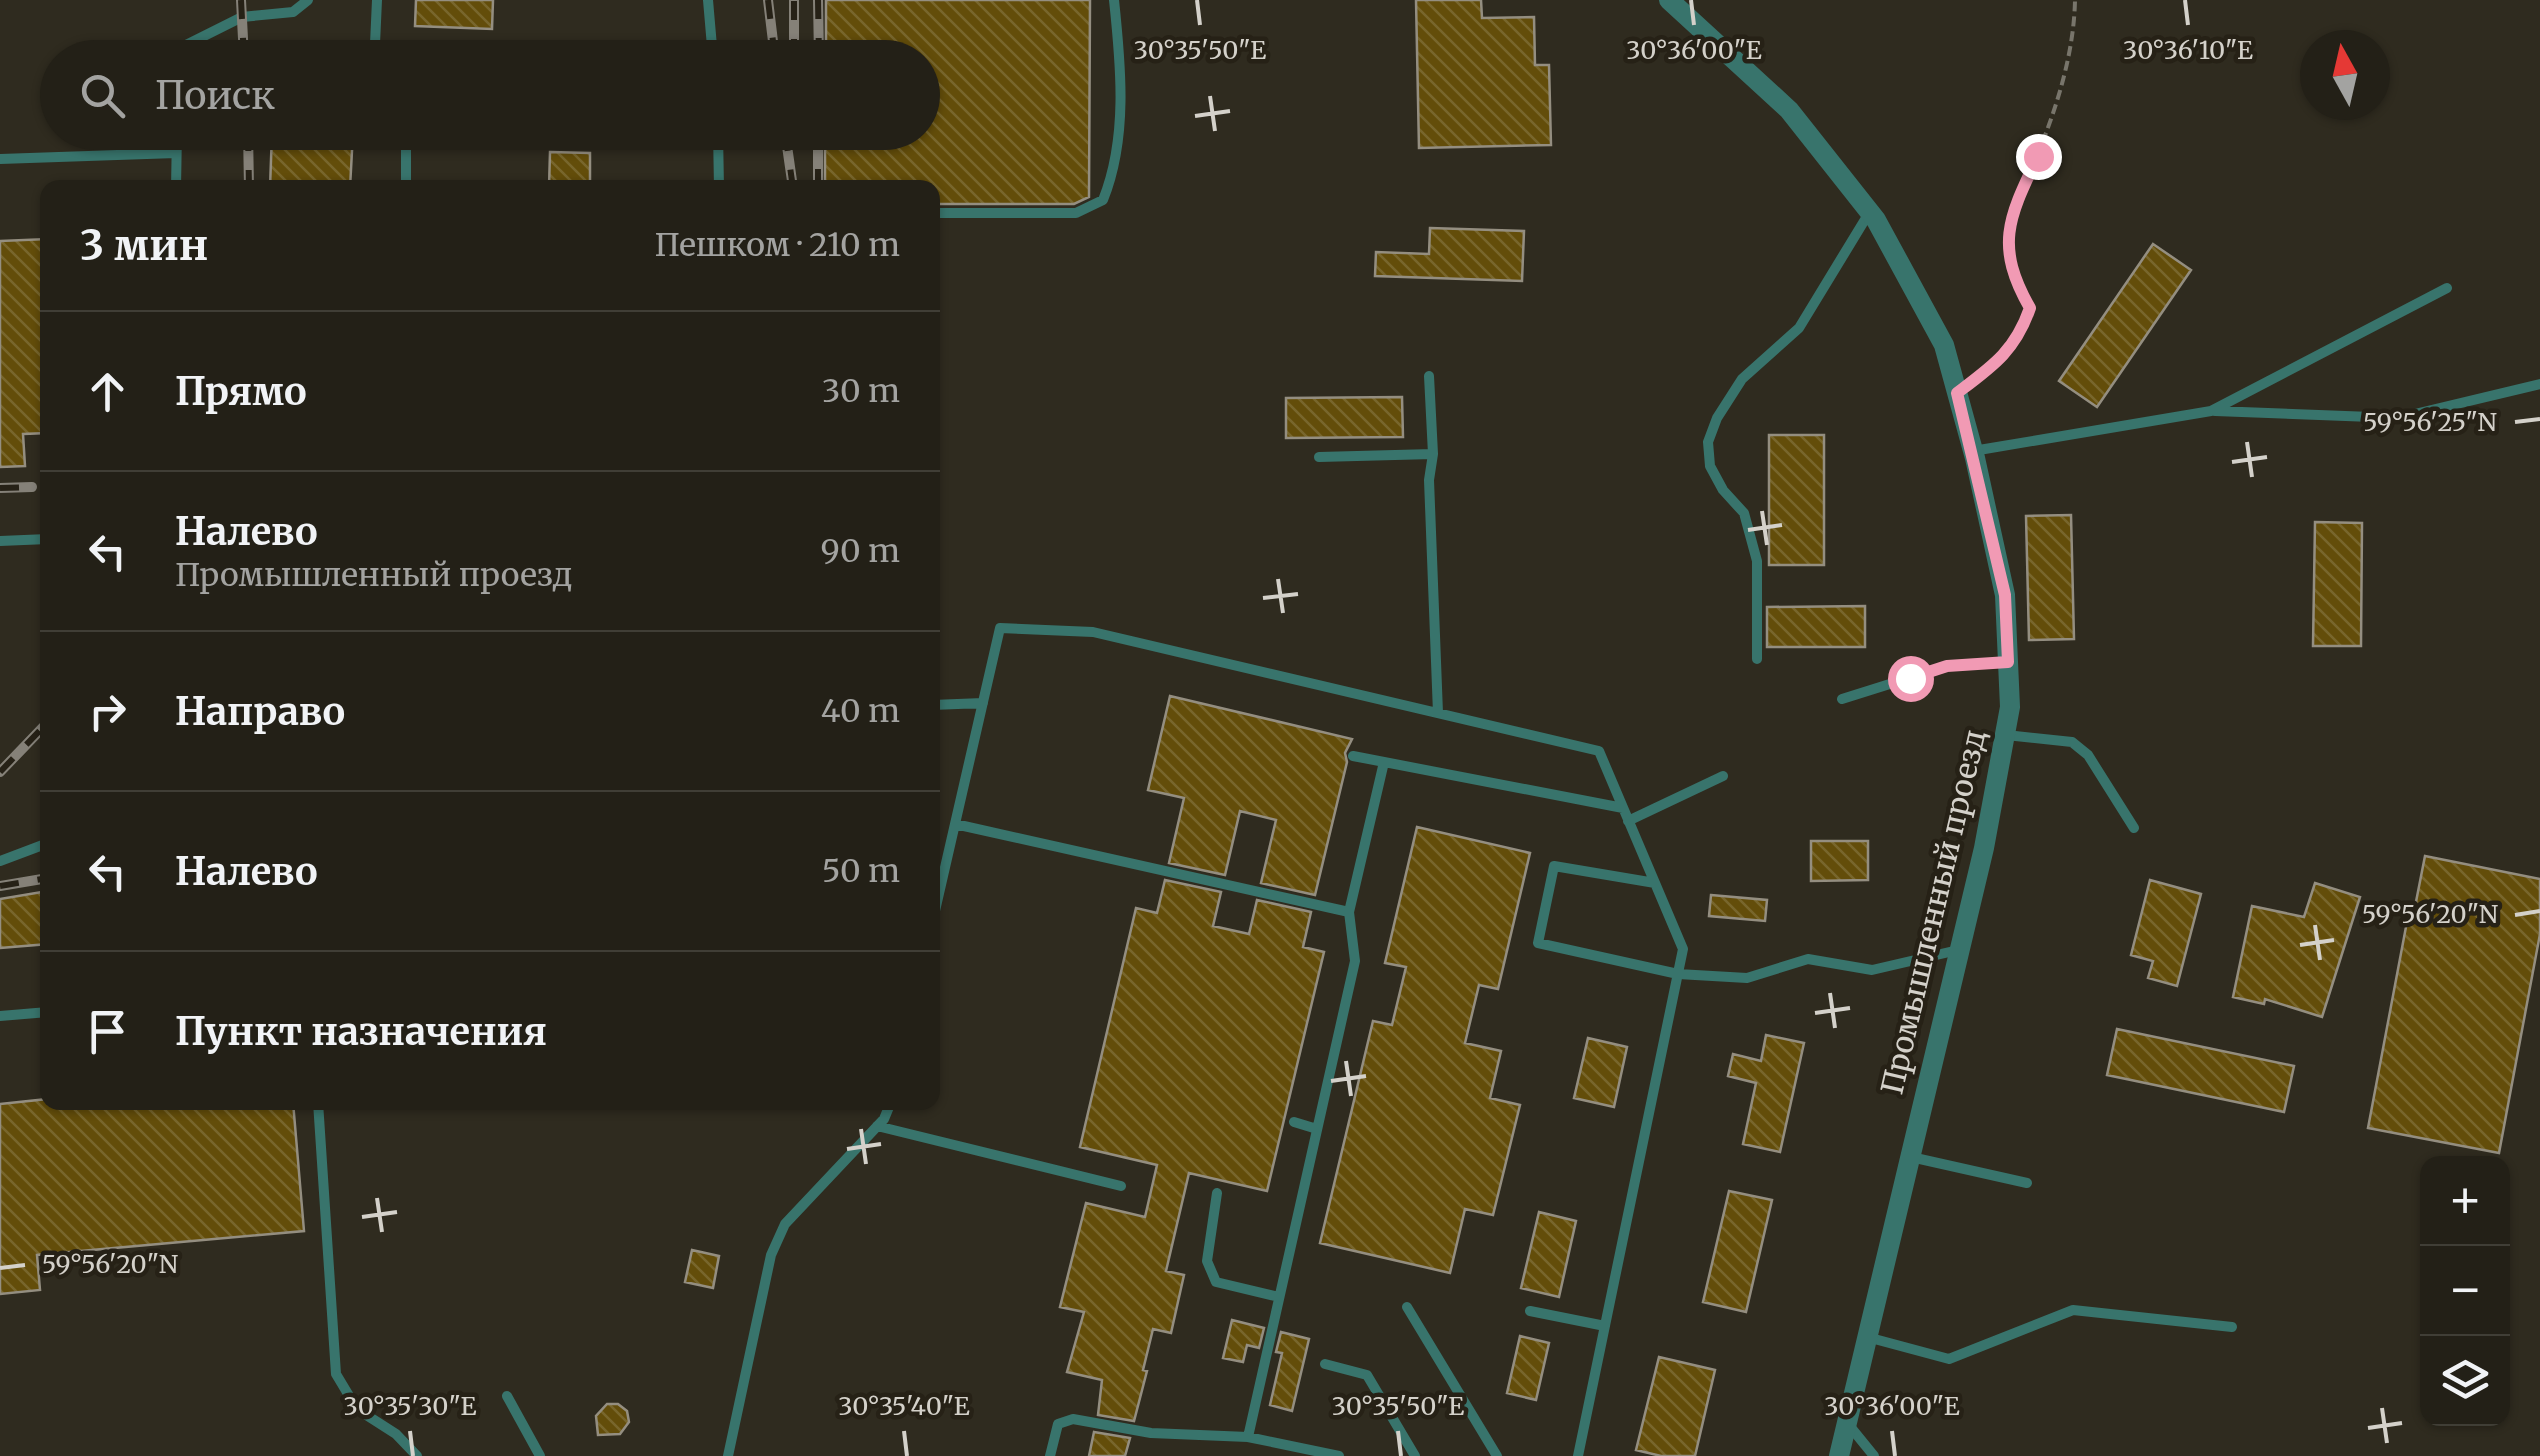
<!DOCTYPE html>
<html lang="ru">
<meta charset="utf-8">
<style>
:root{--surface:#232017;--page:#2f2d24;--text:#f1f3f6;--muted:#a3a3a1;--line:#403e36}
body{margin:0;font-family:Merriweather,serif;background:var(--page);color:var(--text)}
.controls{position:absolute;right:30px;bottom:30px;display:grid;overflow:hidden;border-radius:20px;box-shadow:0 2px 8px #0004}
.controls button{width:90px;height:90px;display:grid;place-items:center;padding:0;border:0;border-bottom:2px solid var(--line);background:var(--surface);color:var(--text);font:50px sans-serif}
.compass{position:absolute;left:2300px;top:30px;width:90px;height:90px;border-radius:50%;background:var(--surface);box-shadow:0 2px 8px #0004;rotate:352deg}
.stop{position:absolute;width:30px;height:30px;margin:-22px;border:8px solid #f19ab4;border-radius:50%;background:#fff}
.stop.end{background:#f19ab4;border-color:#fff;box-shadow:0 2px 10px #0008}
.list{margin:0;padding:0;list-style:none}
h2{display:flex;justify-content:space-between;align-items:center;height:130px;margin:0;padding:0 40px;font-size:42px}
h2 small{font-size:32px;font-weight:400;color:var(--muted)}
.list li{display:grid;grid-template-columns:65px 1fr auto;gap:30px;align-items:center;box-sizing:border-box;height:160px;padding:0 40px;border-top:2px solid var(--line)}
.list b{display:block;font-size:38px;white-space:nowrap}
.list p{margin:0;font-size:32px;white-space:nowrap;color:var(--muted)}
.list em{font-size:32px;font-style:normal;color:var(--muted)}
.icon{flex:none;width:55px;height:55px;fill:none;stroke:currentColor;stroke-width:2;stroke-linecap:round;stroke-linejoin:round}
.map{position:relative;flex:none;width:2540px;height:1456px;overflow:hidden}
.search{position:absolute;background:var(--surface);box-shadow:0 2px 8px #0004;left:40px;top:40px;width:900px;height:110px;display:flex;align-items:center;gap:25px;box-sizing:border-box;padding:0 35px;border-radius:55px;color:var(--muted);font-size:38px}
.panel{position:absolute;background:var(--surface);box-shadow:0 2px 8px #0004;left:40px;top:180px;width:900px;height:930px;border-radius:20px}
.map>svg:first-child{display:block}
.building{fill:url(#building-back-hatch);stroke:#948e80;stroke-width:2.5}
.lines{fill:none;stroke-linecap:round;stroke-linejoin:round}
.path{stroke:#78756b;stroke-width:4;stroke-dasharray:10 5;stroke-linecap:butt}
.service{stroke:#38746c;stroke-width:10}
.minor{stroke:#38746c;stroke-width:20}
.rail-casing{stroke:#858178;stroke-width:10}
.rail{stroke:#262116;stroke-width:6;stroke-dasharray:19;stroke-linecap:butt}
.route{stroke:#f19ab4;stroke-width:12}
.ticks{fill:none;stroke:#d4d1ca;stroke-width:4}
.labels{text-anchor:middle;stroke-width:9;stroke-linejoin:round;paint-order:stroke}
.street-label{font-size:30px;fill:#d4d1ca;stroke:#262116}
.ticks-label{font-size:25px;text-anchor:middle;fill:#d4d1ca;stroke:#262116;stroke-width:9;stroke-linejoin:round;paint-order:stroke}
</style>
<div class="map">
<svg width="2540" height="1456" viewBox="0 0 2540 1456">
<defs>
<pattern id="building-back-hatch" width="6" height="6" patternUnits="userSpaceOnUse" patternTransform="scale(2.5)"><rect width="6" height="6" fill="#634d0a"/><path d="M-1 5l2 2M0 0l6 6M5-1l2 2" fill="none" stroke="#78662c"/></pattern>
</defs>
<rect width="100%" height="100%" fill="#2f2b1f"/>
<!-- building -->
<path class="building" d="M416,0H493L492,29L415,26Z
M826,0H1090L1089,197L1074,204H932V188H825V132H922V58H826Z
M1416,0H1481L1482,18L1534,17L1535,65H1549L1551,145L1419,148Z
M272,132H353L350,188H270Z
M550,152L590,153V188H549Z
M1430,228L1524,231L1522,281L1375,276L1376,252L1429,254Z
M48,239V433L23,434L25,466L0,467V241Z
M2153,244L2191,270L2097,407L2059,381Z
M1402,397L1403,437L1286,438V398Z
M1769,435H1824V565H1769Z
M2071,515L2074,639L2029,640L2026,516Z
M2315,522L2362,523L2361,646H2313Z
M1865,606V647H1767V607Z
M1170,696L1352,739L1345,753L1347,762L1315,895L1261,883L1276,820L1240,811L1225,875L1169,863L1184,798L1148,790Z
M1417,827L1530,853L1498,989L1479,985L1465,1043L1501,1051L1490,1098L1520,1105L1493,1215L1465,1209L1450,1273L1320,1243L1373,1021L1392,1025L1406,967L1385,963Z
M1811,841H1868V880L1811,881Z
M2425,856L2540,879V934L2499,1153L2368,1128L2409,911L2414,912Z
M1165,880L1221,892L1213,926L1249,934L1257,900L1311,912L1303,947L1324,952L1267,1191L1189,1173L1166,1271L1184,1275L1171,1333L1153,1329L1143,1370L1147,1371L1134,1421L1098,1415L1102,1380L1067,1372L1084,1312L1060,1307L1086,1203L1145,1217L1157,1165L1080,1147L1136,908L1157,913Z
M2150,880L2201,894L2177,986L2148,978L2153,961L2131,955Z
M2315,883L2360,897L2322,1017L2265,999L2264,1004L2233,997L2252,906L2304,917Z
M48,891V944L0,948V899Z
M1711,895L1767,900L1765,921L1709,916Z
M2117,1029L2294,1066L2284,1112L2107,1075Z
M1766,1035L1804,1043L1780,1152L1743,1144L1756,1083L1728,1076L1733,1054L1761,1061Z
M1588,1038L1627,1047L1614,1107L1574,1098Z
M48,1099V1102H293L304,1231L37,1255L40,1290L0,1294V1104Z
M1729,1191L1772,1200L1746,1312L1703,1302Z
M1539,1212L1576,1221L1559,1297L1521,1288Z
M692,1250L719,1256L713,1288L685,1282Z
M1232,1320L1264,1328L1259,1348L1247,1345L1243,1362L1223,1358Z
M1281,1332L1309,1339L1292,1411L1270,1405L1282,1353L1276,1352Z
M1520,1336L1549,1343L1536,1400L1507,1393Z
M1659,1357L1715,1370L1695,1456H1661L1636,1450Z
M607,1404H618L627,1411L629,1422L620,1434L598,1435L596,1416Z
M1094,1432L1130,1438L1125,1456H1089Z"/>
<g class="lines">
<!-- path -->
<path class="path" d="M1973,381C2001,360 2018,341 2030,308C1993,243 2012,219 2037,156C2057,107 2074,53 2075,0"/>
<!-- service -->
<path class="service" d="M377,0L375,44L382,58
M708,0L713,58
M178,58V49L242,17L293,12L308,0
M406,132V188
M718,132L719,188
M0,159L176,153
M176,188L177,132
M932,213H1076L1103,200C1128,138 1121,66 1114,0
M1429,376L1433,454L1429,480L1438,713
M2215,411L2398,418L2540,384
M1973,451L2211,411L2447,288
M1319,457L1433,454
M0,541L48,539
M1757,659V561L1744,513L1723,490L1710,466L1708,442L1717,418L1742,379L1799,328L1869,213
M1842,699L1947,666L2008,662
M932,705L983,703
M2006,735L2072,742L2088,755L2134,828
M1353,756L1623,808
M1628,821L1723,776
M955,824L1349,912
M0,861L48,843
M1655,883L1554,866L1538,943L1678,974L1747,978L1808,959L1872,970L1958,950
M932,924L1000,628L1093,632L1599,751L1683,949L1578,1456
M0,1016L48,1012
M318,1102L336,1374L357,1409L396,1434L417,1456
M1294,1122L1317,1129
M877,1126L1121,1186
M1911,1157L2027,1183
M1217,1193L1207,1261L1216,1282L1279,1297
M1407,1307L1497,1456
M1530,1311L1605,1326
M1867,1337L1949,1359L2073,1310L2232,1327
M1325,1364L1367,1375L1415,1456
M507,1396L540,1456
M1848,1424L1874,1456
M1248,1437L1355,961L1349,912L1384,762
M728,1456L771,1255L785,1224L884,1119L891,1102
M1050,1456L1058,1424L1073,1419L1151,1433L1248,1437L1339,1456"/>
<!-- minor -->
<path class="minor" d="M1669,0L1789,110L1876,220L1944,345L1975,458L2005,595L2010,707L1984,848L1839,1456"/>
<!-- rail casing -->
<g class="rail-casing">
<path id="rail" d="M241,0L244,58
M768,0L775,58
M818,0L819,58
M794,58V0
M248,132L249,188
M785,132L793,188
M818,188V132
M0,488L32,487
M0,772L48,722
M0,886L48,878"/>
</g>
<!-- rail -->
<use href="#rail" class="rail"/>
</g>
<g class="lines">
<!-- route -->
<path class="route" d="M1910,678L1947,666L2008,662L2005,595L1957,393C1993,366 2015,351 2030,308C1994,245 2009,217 2038,156"/>
</g>
<!-- ticks -->
<path class="ticks" d="M1197,0L1200,25M1691,0L1694,25M2185,0L2188,25M1210,96L1215,131M1195,116L1230,111M2515,422L2540,419M2247,442L2252,477M2232,462L2267,457M1762,511L1767,545M1748,530L1782,525M1278,579L1283,613M1263,598L1298,594M2515,915L2540,911M2315,925L2320,960M2300,945L2334,940M1830,993L1835,1028M1815,1013L1850,1008M1346,1061L1351,1096M1331,1081L1366,1076M861,1129L866,1164M847,1149L881,1144M377,1198L382,1232M362,1217L397,1212M0,1268L25,1265M2382,1408L2387,1443M2368,1428L2402,1423M410,1431L413,1456M904,1431L907,1456M1398,1431L1401,1456M1892,1431L1895,1456"/>
<g class="labels">
<!-- street labels -->
<g class="street-label">
<text transform="translate(1934 912) rotate(-77)" y="10">Промышленный проезд</text>
</g>
</g>
<g class="ticks-label">
<text x="1200" y="59">30°35'50"E</text>
<text x="1694" y="59">30°36'00"E</text>
<text x="2188" y="59">30°36'10"E</text>
<text x="2430" y="431">59°56'25"N</text>
<text x="2430" y="923">59°56'20"N</text>
<text x="110" y="1273">59°56'20"N</text>
<text x="410" y="1415">30°35'30"E</text>
<text x="904" y="1415">30°35'40"E</text>
<text x="1398" y="1415">30°35'50"E</text>
<text x="1892" y="1415">30°36'00"E</text>
</g>
</svg>
<div class="controls">
<button>+</button>
<button>−</button>
<button><svg class="icon" aria-label="layers" viewBox="0 0 24 24"><path d="M12 4l9 5-9 5-9-5zM3 14l9 5 9-5"/></svg></button>
</div>
<svg class="compass" viewBox="-18 -18 36 36"><path d="M0-13l5 13h-10z" fill="#e53935"/><path d="M0 13l5-13h-10z" fill="#a3a3a1"/></svg>
<div class="stop" style="left:1910px;top:678px"></div>
<div class="stop end" style="left:2038px;top:156px"></div>
<div class="search"><svg class="icon" aria-label="search" viewBox="0 0 24 24"><circle cx="10" cy="10" r="6"/><path d="M15 15l6 6"/></svg>Поиск</div>
<section class="panel">
<h2>3 мин<small>Пешком · 210 m</small></h2>
<ul class="list">
<li><svg class="icon" aria-label="ahead" viewBox="0 0 24 24"><path d="M12 20V5M6 11l6-6 6 6"/></svg><div><b>Прямо</b></div><em>30 m</em></li>
<li><svg class="icon" aria-label="left" viewBox="0 0 24 24"><path d="M17 20v-9H6M10 6l-5 5 5 5"/></svg><div><b>Налево</b><p>Промышленный проезд</p></div><em>90 m</em></li>
<li><svg class="icon" aria-label="right" viewBox="0 0 24 24"><path d="M7 20v-9h11M14 6l5 5-5 5"/></svg><div><b>Направо</b></div><em>40 m</em></li>
<li><svg class="icon" aria-label="left" viewBox="0 0 24 24"><path d="M17 20v-9H6M10 6l-5 5 5 5"/></svg><div><b>Налево</b></div><em>50 m</em></li>
<li><svg class="icon" aria-label="arrive" viewBox="0 0 24 24"><path d="M6 21V4h12l-3 4 3 4H6"/></svg><div><b>Пункт назначения</b></div></li>
</ul>
</section>
</div>
